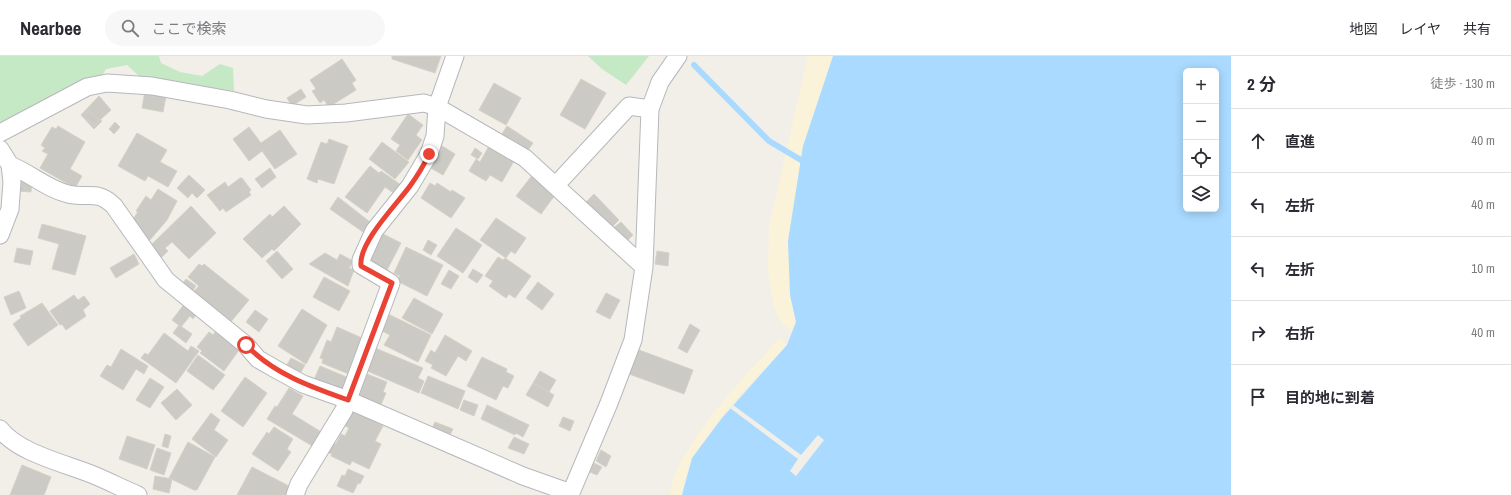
<!DOCTYPE html>
<html lang="ja">
<meta charset="utf-8">
<style>
:root{--surface:#fff;--page:#f7f7f7;--text:#2b2b33;--muted:#7c7c81;--line:#e1e1e2}
body{margin:0;font-family:"Archivo Narrow","Noto Sans JP",sans-serif;background:var(--page);color:var(--text)}
.controls{position:absolute;right:12px;top:12px;display:grid;overflow:hidden;border-radius:6px;box-shadow:0 2px 10px #0003}
.controls button{width:36px;height:36px;display:grid;place-items:center;padding:0;border:0;border-bottom:1px solid var(--line);background:var(--surface);color:var(--text);font:20px sans-serif}
.stop{position:absolute;width:12px;height:12px;margin:-9px;border:3px solid #ea4335;border-radius:50%;background:#fff}
.stop.end{background:#ea4335;border-color:#fff;box-shadow:0 1px 4px #0008}
.list{margin:0;padding:0;list-style:none}
h2{display:flex;justify-content:space-between;align-items:center;height:52px;margin:0;padding:0 16px;font-size:17px}
h2 small{font-size:13px;font-weight:400;color:var(--muted)}
.list li{display:grid;grid-template-columns:26px 1fr auto;gap:12px;align-items:center;box-sizing:border-box;height:64px;padding:0 16px;border-top:1px solid var(--line)}
.list b{display:block;font-size:15px;white-space:nowrap}
.list em{font-size:13px;font-style:normal;color:var(--muted)}
.icon{flex:none;width:22px;height:22px;fill:none;stroke:currentColor;stroke-width:2;stroke-linecap:round;stroke-linejoin:round}
.map{position:relative;flex:none;width:1231px;height:439px;overflow:hidden}
header{display:flex;align-items:center;gap:24px;box-sizing:border-box;height:56px;padding:0 20px;background:var(--surface);border-bottom:1px solid var(--line)}
header strong{font-size:19px}
nav{display:flex;gap:22px;margin-inline-start:auto;font-size:14px}
.search{width:280px;height:36px;background:var(--page);display:flex;align-items:center;gap:10px;box-sizing:border-box;padding:0 14px;border-radius:22px;color:var(--muted);font-size:15px}
main{display:flex}
aside{flex:1;background:var(--surface)}
.map>svg:first-child{display:block}
.green{fill:#c5e8c5}
.sand{fill:#fbf3d9}
.water{fill:#aadaff;fill-rule:evenodd}
.pier{fill:#f1efe8}
.lines{fill:none;stroke-linecap:round;stroke-linejoin:round}
.stream{stroke:#aadaff;stroke-width:6}
.building{fill:#cccac5;stroke:#d6d1c6}
.street-casing{stroke:#b5b8bc;stroke-width:19}
.street{stroke:#fff;stroke-width:17}
.route{stroke:#ea4335;stroke-width:5}
</style>
<header>
<strong>Nearbee</strong>
<div class="search"><svg class="icon" aria-label="search" viewBox="0 0 24 24"><circle cx="10" cy="10" r="6"/><path d="M15 15l6 6"/></svg>ここで検索</div>
<nav><a>地図</a><a>レイヤ</a><a>共有</a></nav>
</header>
<main>
<div class="map">
<svg width="1231" height="439" viewBox="0 0 1231 439">
<rect width="100%" height="100%" fill="#f1efe8"/>
<!-- green -->
<path class="green" d="M0,0H46L50,10L46,0H159L161,7L180,16L202,20L220,8L233,12L234,35L140,21L127,9L106,13L99,25L0,70Z
M588,0H649L626,29L602,13Z"/>
<!-- sand -->
<path class="sand" d="M808,0H833L821,40L790,239L796,266L792,276L781,266L774,251L768,214L769,171Z
M779,283L787,289C752,326 687,388 682,439H670C674,393 748,317 779,283Z"/>
<!-- water -->
<path class="water" d="M833,0H1231V439H682L692,402L722,362L787,289L796,266L790,239L788,185L803,90ZM1186,15H1216V153H1186Z"/>
<!-- pier -->
<path class="pier" d="M733,349L801,399L818,379L824,384L796,420L790,415L798,403L730,352Z"/>
<g class="lines">
<!-- stream -->
<path class="stream" d="M694,9L769,85L801,104"/>
</g>
<!-- building -->
<path class="building" d="M392,0H441L435,17L392,3Z
M342,3L356,24L352,27L356,34L329,51L324,44L320,47L312,35L316,33L310,24Z
M581,23L606,37L585,73L560,59Z
M494,27L521,42L506,69L479,54Z
M301,33L306,41L292,50L287,42Z
M145,35L166,40L163,56L142,52Z
M99,40L111,54L100,64L102,65L94,73L81,59Z
M89,55L99,64L94,70L84,61Z
M408,58L423,69L416,79L422,84L408,104L396,95L400,89L391,83Z
M115,66L120,71L114,78L109,73Z
M58,70L85,86L70,113L82,120L75,132L40,112L48,98L42,95L45,92L41,89L52,71L56,73Z
M507,70L533,87L526,97L500,81Z
M249,71L261,87L280,74L297,98L275,113L262,95L249,105L233,83Z
M137,77L167,94L160,106L177,115L168,131L148,120L145,125L118,110Z
M329,83L348,90L334,128L318,123L317,127L307,123L321,86L327,88Z
M382,86L409,106L395,123L369,103Z
M439,88L455,98L443,119L427,110Z
M489,90L514,105L502,126L490,119L486,125L469,115L476,103L480,106Z
M475,92L482,97L478,103L471,99Z
M370,110L379,117L381,115L401,129L395,138L385,131L367,157L345,141Z
M270,112L276,121L262,132L255,123Z
M534,117L558,135L541,158L516,140Z
M189,119L205,134L197,142L192,137L188,142L177,132Z
M240,122H242L251,134L249,136L251,139L226,156L223,152L220,155L207,139L225,126L228,131Z
M19,123L32,125L31,136L18,135Z
M430,127L435,130L437,127L451,136L452,134L465,142L451,162L421,142Z
M158,133L177,145L167,164L150,184L138,175L140,172L131,166L138,156L136,155L146,140L151,144Z
M594,138L619,164L609,174L584,148Z
M338,141L370,166L363,176L330,153Z
M191,150L216,177L189,203L172,186L165,192L168,195L159,204L147,193Z
M284,150L301,168L274,195L272,193L262,202L243,183L270,158L272,161Z
M496,162L526,182L515,198L511,195L506,202L480,184Z
M621,166L633,179L625,187L612,173Z
M42,168L86,180L75,219L52,213L59,188L38,182Z
M456,172L482,189L463,217L437,200Z
M381,177L401,187L385,218L365,208Z
M428,184L437,189L431,199L423,194Z
M406,191L443,209L427,240L397,225L400,220L394,217Z
M17,192L33,195L30,209L14,206Z
M277,195L293,213L282,223L266,205Z
M657,195L669,197L668,210L655,208Z
M325,197L337,204L340,198L353,205L349,212L354,214L348,230L309,208Z
M134,198L139,208L116,222L110,212Z
M498,201L503,204L505,202L531,220L515,242L509,238L506,242L489,230L493,225L485,220Z
M199,208L202,210L204,208L249,244L229,268L191,238L199,230L188,221Z
M473,213L483,219L477,227L468,221Z
M449,214L459,220L451,233L441,228Z
M324,221L350,235L339,255L313,241Z
M186,223L196,230L190,238L180,231Z
M538,226L554,238L542,254L526,242Z
M19,235L26,252L11,259L4,241Z
M606,237L620,244L610,263L596,256Z
M74,239L78,244L84,240L90,248L83,254L86,260L66,274L62,268L60,269L50,255Z
M414,242L443,258L432,278L402,262Z
M186,246L198,256L193,263L190,260L181,271L172,264Z
M42,247L58,269L28,290L13,268L21,262L20,260Z
M302,253L327,269L306,308L278,290Z
M255,254L268,263L259,276L246,266Z
M388,258L431,279L418,306L384,289L390,279L380,274Z
M690,268L700,274L687,297L678,292Z
M179,269L192,278L186,287L173,277Z
M337,271L362,282L363,291L351,319L322,307L323,303L320,302L327,284L331,286Z
M209,276L213,279L215,276L239,294L224,315L200,297L202,295L197,291Z
M164,277L188,295L191,290L199,295L176,327L141,302L145,297L148,299Z
M445,279L472,295L466,305L458,300L446,320L431,312L433,309L425,305L431,294L435,297Z
M375,292L423,312L418,322L424,325L419,337L365,314Z
M121,293L148,310L144,318L136,313L123,334L100,320L107,309L111,311Z
M639,294L693,314L684,338L629,318Z
M198,299L225,319L213,334L187,315Z
M482,301L507,313L506,316L514,320L508,332L503,330L496,344L467,330Z
M291,302L305,309L297,323L283,315Z
M320,310L349,322L341,339L313,326Z
M540,315L556,324L549,336L533,327Z
M367,318L387,326L383,336L386,337L380,351L358,343Z
M428,320L465,335L458,353L421,337Z
M245,321L267,337L243,371L221,355Z
M150,322L164,331L150,352L136,344Z
M533,327L554,339L548,351L526,339Z
M289,332L303,340L292,358L323,377L314,391L267,363L275,350L277,351Z
M177,333L192,349L176,364L161,347Z
M464,344L478,349L474,360L460,354Z
M487,349L529,369L523,381L516,377L515,379L481,363Z
M349,351L378,365L377,367L383,370L375,385L381,388L369,413L352,405L350,409L331,400L332,398L326,396L331,386L336,388L341,378L345,380L349,372L341,368Z
M211,357L220,364L214,374L228,384L216,401L192,383Z
M563,361L574,365L570,375L559,370Z
M435,366L453,373L448,383L431,375Z
M274,371L293,383L287,393L291,396L278,415L252,398L267,376L269,378Z
M165,378L171,380L168,392L162,390Z
M127,380L155,389L147,413L119,403Z
M514,381L529,388L524,398L508,392Z
M188,386L215,401L197,434H194L169,422Z
M157,392L171,397L164,419L150,414Z
M601,394L611,400L606,411L596,405Z
M594,407L602,411L597,419L590,416Z
M22,409L51,421L44,439H10Z
M252,411L291,431L287,439H237Z
M348,413L364,420L360,428L358,427L353,437L337,430L342,419L345,420Z
M155,420L172,423L169,437L153,433Z"/>
<g class="lines">
<!-- street casing -->
<g class="street-casing">
<path id="street" d="M0,77L87,31L107,27L152,30L230,44L266,53L307,59L346,57L424,47L437,51L525,102L644,211
M0,93L10,109L12,126L10,153L0,179
M10,109C30,117 47,133 68,138C88,143 97,133 114,150L166,224L246,289L258,303L279,315L303,328L348,344L523,420L571,437
M556,129L629,50L650,53
M0,373C19,398 68,408 96,420C110,426 124,433 138,439
M295,439L299,428L344,354L391,227L361,209V204L374,175L410,130L429,98L435,80L437,51L455,0
M570,439L609,347L633,284L644,211L650,53L660,26L678,0"/>
</g>
<!-- street -->
<use href="#street" class="street"/>
</g>
<g class="lines">
<!-- route -->
<path class="route" d="M246,289C274,318 311,331 348,344L392,227L361,210C358,187 397,148 410,130C418,119 424,109 429,98"/>
</g>
</svg>
<div class="controls">
<button>+</button>
<button>−</button>
<button><svg class="icon" aria-label="locate" viewBox="0 0 24 24"><circle cx="12" cy="12" r="6"/><path d="M12 2v4M12 18v4M2 12h4M18 12h4"/></svg></button>
<button><svg class="icon" aria-label="layers" viewBox="0 0 24 24"><path d="M12 4l9 5-9 5-9-5zM3 14l9 5 9-5"/></svg></button>
</div>
<div class="stop" style="left:246px;top:289px"></div>
<div class="stop end" style="left:429px;top:98px"></div>
</div>
<aside>
<h2>2 分<small>徒歩 · 130 m</small></h2>
<ul class="list">
<li><svg class="icon" aria-label="ahead" viewBox="0 0 24 24"><path d="M12 20V5M6 11l6-6 6 6"/></svg><div><b>直進</b></div><em>40 m</em></li>
<li><svg class="icon" aria-label="left" viewBox="0 0 24 24"><path d="M17 20v-9H6M10 6l-5 5 5 5"/></svg><div><b>左折</b></div><em>40 m</em></li>
<li><svg class="icon" aria-label="left" viewBox="0 0 24 24"><path d="M17 20v-9H6M10 6l-5 5 5 5"/></svg><div><b>左折</b></div><em>10 m</em></li>
<li><svg class="icon" aria-label="right" viewBox="0 0 24 24"><path d="M7 20v-9h11M14 6l5 5-5 5"/></svg><div><b>右折</b></div><em>40 m</em></li>
<li><svg class="icon" aria-label="arrive" viewBox="0 0 24 24"><path d="M6 21V4h12l-3 4 3 4H6"/></svg><div><b>目的地に到着</b></div></li>
</ul>
</aside>
</main>
